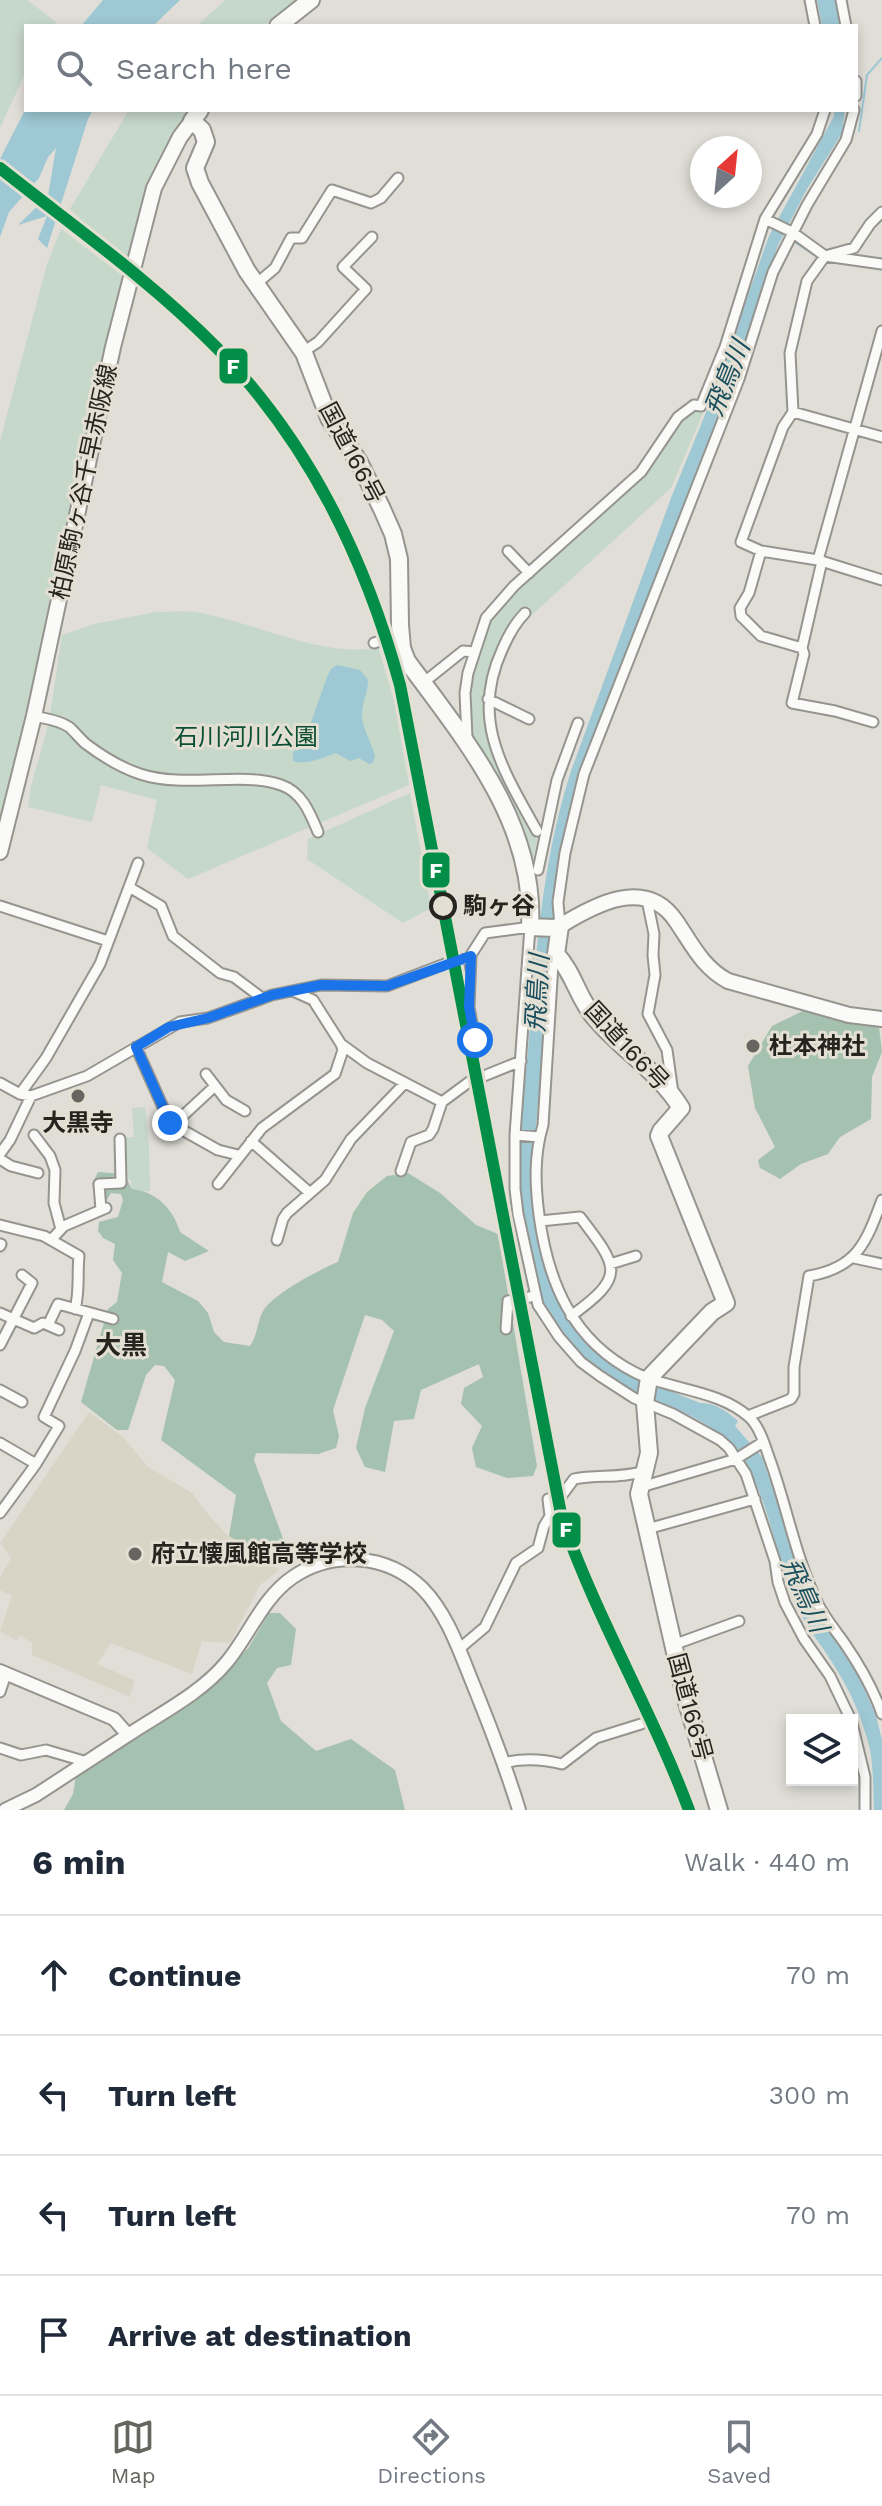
<!DOCTYPE html>
<meta charset="utf-8">
<style>
:root{--surface:#fff;--page:#f6f6f7;--text:#1f2937;--muted:#747a83;--line:#e0e1e3;--accent:#67655f}
body{margin:0;font-family:"Work Sans","Noto Sans JP",sans-serif;background:var(--page);color:var(--text)}
.controls{position:absolute;right:24px;bottom:24px;display:grid;overflow:hidden;border-radius:0px;box-shadow:0 4px 12px #0003}
.controls button{width:72px;height:72px;display:grid;place-items:center;padding:0;border:0;border-bottom:2px solid var(--line);background:var(--surface);color:var(--text);font:40px sans-serif}
.compass{position:absolute;left:690px;top:136px;width:72px;height:72px;border-radius:50%;background:var(--surface);box-shadow:0 4px 12px #0003;rotate:27deg}
.stop{position:absolute;width:24px;height:24px;margin:-18px;border:6px solid #1a73e8;border-radius:50%;background:#fff}
.stop.end{background:#1a73e8;border-color:#fff;box-shadow:0 2px 8px #0008}
.list{margin:0;padding:0;list-style:none}
h2{display:flex;justify-content:space-between;align-items:center;height:104px;margin:0;padding:0 32px;font-size:34px}
h2 small{font-size:26px;font-weight:400;color:var(--muted)}
.list li{display:grid;grid-template-columns:52px 1fr auto;gap:24px;align-items:center;box-sizing:border-box;height:120px;padding:0 32px;border-top:2px solid var(--line)}
.list b{display:block;font-size:30px;white-space:nowrap}
.list em{font-size:26px;font-style:normal;color:var(--muted)}
.icon{flex:none;width:44px;height:44px;fill:none;stroke:currentColor;stroke-width:2;stroke-linecap:round;stroke-linejoin:round}
.map{position:relative;flex:none;width:882px;height:1810px;overflow:hidden}
.search{position:absolute;background:var(--surface);box-shadow:0 4px 12px #0003;left:24px;right:24px;top:24px;height:88px;display:flex;align-items:center;gap:20px;box-sizing:border-box;padding:0 28px;border-radius:0px;color:var(--muted);font-size:30px}
.sheet{height:584px;background:var(--surface)}
nav{display:flex;justify-content:space-around;align-items:center;box-sizing:border-box;height:112px;border-top:2px solid var(--line);background:var(--surface);font-size:22px;color:var(--muted)}
nav a{display:grid;justify-items:center;gap:4px}
nav .on{color:var(--accent)}
.map>svg:first-child{display:block}
.built{fill:#d8d4c6}
.green{fill:#c6d8ca}
.forest{fill:#a5c1af}
.water{fill:#9dc8d4}
.lines{fill:none;stroke-linecap:round;stroke-linejoin:round}
.stream{stroke:#9dc8d4;stroke-width:2}
.street-casing{stroke:#95948f;stroke-width:13}
.secondary-casing{stroke:#95948f;stroke-width:16}
.primary-casing{stroke:#95948f;stroke-width:18}
.highway-casing{stroke:#95948f;stroke-width:20}
.street{stroke:#fafaf9;stroke-width:9}
.secondary{stroke:#fafaf9;stroke-width:12}
.primary{stroke:#fafaf9;stroke-width:14}
.highway{stroke:#fafaf9;stroke-width:16}
.rail-1-casing{stroke:#e4dfd3;stroke-width:18}
.rail-1{stroke:#028e46;stroke-width:12}
.route{stroke:#1a73e8;stroke-width:10}
.stop-dot{fill:#e4dfd3;stroke:#26241f;stroke-width:4}
.poi-dot{fill:#67655f;stroke:#e4dfd3;stroke-width:3}
.labels{text-anchor:middle;stroke-width:6;stroke-linejoin:round;paint-order:stroke}
.street-label{font-size:24px;fill:#26241f;stroke:#e4dfd3}
.park-label{font-size:24px;fill:#0a4f34;stroke:#e4dfd3}
.stop-label{font-size:24px;font-weight:bold;fill:#26241f;stroke:#e4dfd3;text-anchor:start}
.poi-label{font-size:24px;font-weight:bold;fill:#26241f;stroke:#e4dfd3;text-anchor:start}
.water-label{font-size:26px;font-style:italic;fill:#194e5d;stroke:#e4dfd3}
.neighbourhood-label{font-size:26px;font-weight:bold;fill:#26241f;stroke:#e4dfd3}
.line-badge{stroke:#e4dfd3;stroke-width:3}
.badge-label{font-size:22px;text-anchor:middle;font-weight:bold;fill:#fff}
</style>
<div class="map">
<svg width="882" height="1810" viewBox="0 0 882 1810">
<rect width="100%" height="100%" fill="#e0ded7"/>
<!-- built -->
<path class="built" d="M89,1412L123,1437L148,1467L192,1493L207,1513L227,1535L259,1551L279,1570L260,1585L230,1643L202,1641L192,1674L111,1643L97,1664L134,1680L130,1697L32,1655V1643L20,1635L17,1641L0,1631L12,1596L0,1590V1577L11,1558L0,1543Z"/>
<!-- green -->
<path class="green" d="M0,0H27L56,22L54,26H26V71L0,128Z
M225,0H295L263,26H197Z
M129,110H188L148,187L130,264L70,209Z
M61,229L128,280L7,814L0,835V441L47,264Z
M693,409L703,413L671,488L522,624L495,680L493,740L540,825L531,870L472,742V668L489,617L645,472L683,418Z
M156,612C168,612 181,611 194,612C247,619 326,660 378,647L394,701L409,785L188,879L147,848L157,800L101,785L92,822L28,807L31,786L49,722L62,635L94,624Z
M410,793L431,908L403,923L307,859L308,839Z
M145,1107L149,1146L150,1191L132,1192L131,1181L124,1174L123,1138L134,1137L132,1108Z"/>
<!-- forest -->
<path class="forest" d="M809,1008L879,1027L882,1052L872,1077L871,1119L840,1137L828,1154L801,1164L780,1179L760,1168L758,1160L775,1147L755,1108L748,1066L772,1026Z
M98,1172L124,1174L132,1189C156,1192 173,1208 180,1232L209,1251L185,1261L168,1252L162,1282L198,1301L208,1313L214,1332L224,1342L250,1346C258,1334 257,1322 263,1311C272,1295 320,1269 338,1262L353,1213L367,1192L387,1176L408,1173L440,1193L476,1225L498,1234L537,1466L533,1476L507,1478L476,1467L472,1448L482,1426L461,1404L464,1388L483,1377L479,1364L421,1390L414,1419L394,1421L385,1472L365,1467L356,1448L365,1408L394,1331L382,1320L365,1315L333,1410L339,1436L336,1448L318,1454L256,1453L254,1460L288,1552L285,1564H278L229,1536L236,1495L161,1440L175,1380L164,1366L155,1365L146,1375L128,1430H117L81,1402L108,1309L117,1302L122,1273L113,1260L115,1244L103,1238L98,1231L99,1222L118,1217L123,1200L121,1194L111,1193L106,1201L97,1200L92,1184Z
M269,1613H280L296,1629L291,1665L277,1668L267,1683L281,1721L316,1751L351,1739L395,1770L405,1810H64L73,1794L76,1776L211,1688L249,1647Z"/>
<!-- water -->
<path class="water" d="M103,0H180L153,26H81Z
M817,0H836L840,26H822Z
M26,108V110H93L88,119L47,248L38,239L47,216L18,225L48,196L56,148L48,157L39,178L9,212L0,237V159Z
M834,110H845L842,133L807,189L778,245L737,374L587,753L557,869L533,1163L538,1226L569,1318L582,1337L597,1351L640,1379L700,1403C714,1402 728,1412 738,1421L735,1426L762,1457L807,1591L820,1617L859,1677L876,1716L882,1740V1810H874C873,1787 874,1760 867,1738C860,1714 851,1693 838,1672C825,1649 807,1629 796,1605C770,1549 770,1472 717,1432C668,1395 604,1394 564,1339C501,1252 522,1126 530,1027C537,940 544,855 571,771L671,498L707,410L769,236L834,116Z
M337,665L360,670L368,680C368,692 363,701 362,712C360,723 372,744 375,755L373,763L369,764L359,758L350,761L336,753C322,758 308,765 293,761V753L307,734L327,677L331,669Z"/>
<g class="lines">
<!-- stream -->
<path class="stream" d="M859,131L867,75L882,58
M796,243L814,255"/>
<!-- street casing -->
<g class="street-casing">
<path id="street" d="M810,0L815,26
M841,0L846,26
M856,81V96
M882,212L870,224L854,248L825,256L807,281L790,353L793,412L783,427L741,542L761,551L818,560L882,580
M765,219L792,232L825,256L882,264
M256,284L275,268L291,238H302L332,190L371,203L381,198L398,178
M303,352L318,342L366,289L343,267L372,237
M793,412L882,437
M508,551L529,573
M761,551L749,593L740,608L741,616L761,636L802,648L822,561
M818,560L882,331
M525,613C514,624 508,636 502,650C470,720 503,770 537,831
M374,643L401,634
M802,648L804,654L792,703L835,711L873,722
M423,683L463,651L474,652
M488,699L529,719
M34,716C46,719 59,720 69,727C75,732 80,739 86,744C102,756 122,768 140,774C186,789 240,771 281,785C302,792 310,813 318,832
M467,738L465,693L468,673L486,618L514,586L641,472L678,417L694,405L701,406L725,347L765,219L817,134L825,110
M538,870L557,780L578,723
M129,887L161,906L173,936L220,973L234,977L262,998
M647,900L654,934L653,955L655,975L648,1014L667,1050L673,1093
M0,906L108,941
M560,926L558,902L565,853L584,774L739,379L773,272L807,205L846,140L854,110
M556,954L553,964L543,1125C534,1155 535,1184 539,1215C548,1282 572,1341 636,1373C671,1390 719,1390 749,1417C760,1427 765,1446 770,1460C787,1507 796,1559 818,1604C825,1618 836,1631 845,1644C860,1666 873,1688 882,1714
M471,956L469,1007L475,1040
M293,991L313,1000L341,1044L367,1063L442,1102L433,1129L429,1135L411,1142L401,1171
M136,1047L170,1123L218,1150L238,1155
M206,1074L226,1100L245,1111
M0,1083L20,1094L31,1096L87,1076L180,1022L208,1018L272,995L321,985L387,986L450,962L469,958L485,933L530,927L515,1135V1189L518,1214L538,1305L559,1337L581,1362L600,1376L634,1398L673,1414L720,1440L729,1448L746,1474L775,1561L778,1582L785,1603L804,1639L830,1676L851,1720
M20,1094L46,1058L100,964L138,863
M442,1102L469,1082L521,1061
M173,1125L215,1086
M34,1135L50,1156L55,1170L54,1203L61,1229
M515,1135L540,1137
M251,1141L310,1193
M0,1154L10,1140L31,1096
M0,1159L11,1166L38,1173
M218,1184L262,1128L335,1074L343,1050L341,1044
M101,1210L99,1184L121,1183L120,1139
M540,1221L580,1217C619,1268 626,1276 571,1316
M0,1225L44,1236L79,1256C77,1275 80,1291 75,1309
M51,1240L64,1226L106,1208
M277,1240L283,1219L287,1213L325,1180L351,1139L404,1084
M0,1246L1,1244
M854,1258L882,1264
M610,1264L636,1256
M0,1313L34,1328L43,1323L59,1330
M48,1325L58,1304L113,1319
M506,1329L508,1301L535,1296
M0,1345L32,1283L22,1275
M0,1390L22,1402
M748,1416L791,1399L794,1394V1367L809,1276C857,1268 866,1243 882,1200
M0,1443L36,1464
M641,1487L736,1459L763,1442
M0,1513L36,1464L59,1426L44,1417L75,1351L89,1313
M647,1529L755,1499
M673,1645L739,1621
M459,1649L485,1627L516,1563L538,1548L544,1526L550,1516L548,1499L560,1498L574,1479C598,1474 620,1479 644,1471
M0,1692L6,1674
M852,1723L865,1777V1810
M0,1748L21,1755L46,1750L87,1762
M503,1763C523,1758 542,1759 562,1764L596,1738L641,1724"/>
</g>
<!-- secondary casing -->
<g class="secondary-casing">
<path id="secondary" d="M0,1671L114,1719L128,1735C161,1713 200,1694 226,1663C249,1636 262,1598 293,1577C333,1550 387,1554 422,1588C447,1613 460,1652 473,1684C490,1726 506,1767 519,1810
M5,1810L36,1795L128,1735"/>
</g>
<!-- primary casing -->
<g class="primary-casing">
<path id="primary" d="M0,852L34,716L113,347L154,188L180,137L192,121
M560,926C594,905 646,876 676,921C692,944 702,967 728,981L849,1015L882,1019"/>
</g>
<!-- highway casing -->
<g class="highway-casing">
<path id="highway" d="M278,26L311,0
M200,110L192,121L202,130L206,142L195,168L200,183L247,271L304,353L329,418L359,462L382,509L393,534L399,559L400,625L402,648L407,661C465,740 536,823 530,927L554,928L560,926
M560,926L556,954C574,973 578,999 595,1018C622,1050 659,1072 681,1108L661,1131L659,1136L726,1303L712,1312L649,1378L645,1403L649,1453L639,1494L685,1696L719,1810"/>
</g>
<!-- street -->
<use href="#street" class="street"/>
<!-- secondary -->
<use href="#secondary" class="secondary"/>
<!-- primary -->
<use href="#primary" class="primary"/>
<!-- highway -->
<use href="#highway" class="highway"/>
<!-- rail-1 casing -->
<g class="rail-1-casing">
<path id="rail-1" d="M0,168C73,226 150,280 216,347C309,442 365,558 400,685L562,1519C597,1619 652,1711 689,1810"/>
</g>
<!-- rail-1 -->
<use href="#rail-1" class="rail-1"/>
</g>
<g class="lines">
<!-- route -->
<path class="route" d="M170,1123L136,1047L169,1027L208,1018L272,995L321,985L387,986L471,956L469,1007L475,1040"/>
</g>
<!-- markers -->
<circle class="stop-dot" cx="443" cy="906" r="12"/>
<g class="poi-dot">
<circle cx="753" cy="1046" r="8"/>
<circle cx="78" cy="1096" r="8"/>
<circle cx="135" cy="1554" r="8"/>
</g>
<g class="labels">
<!-- street labels -->
<g class="street-label">
<text transform="translate(352 453) rotate(62)" y="8">国道166号</text>
<text transform="translate(84 482) rotate(-78)" y="8">柏原駒ヶ谷千早赤阪線</text>
<text transform="translate(627 1046) rotate(47)" y="8">国道166号</text>
<text transform="translate(690 1707) rotate(75)" y="8">国道166号</text>
</g>
<!-- park labels -->
<g class="park-label">
<text x="246" y="745">石川河川公園</text>
</g>
<!-- stop labels -->
<g class="stop-label">
<text x="463" y="914">駒ヶ谷</text>
</g>
<!-- poi labels -->
<g class="poi-label">
<text x="769" y="1054">杜本神社</text>
<text x="78" y="1131" text-anchor="middle">大黒寺</text>
<text x="151" y="1562">府立懐風館高等学校</text>
</g>
<!-- water labels -->
<g class="water-label">
<text transform="translate(727 378) rotate(-68)" y="9">飛鳥川</text>
<text transform="translate(537 993) rotate(-87)" y="9">飛鳥川</text>
<text transform="translate(805 1595) rotate(66)" y="9">飛鳥川</text>
</g>
<!-- neighbourhood labels -->
<g class="neighbourhood-label">
<text x="121" y="1354">大黒</text>
</g>
</g>
<g class="line-badge">
<rect x="218" y="347" width="31" height="38" rx="8" fill="#028e46"/>
<rect x="421" y="851" width="30" height="38" rx="8" fill="#028e46"/>
<rect x="551" y="1511" width="31" height="38" rx="8" fill="#028e46"/>
</g>
<g class="badge-label">
<text x="233" y="374">F</text>
<text x="436" y="878">F</text>
<text x="566" y="1537">F</text>
</g>
</svg>
<div class="controls">
<button><svg class="icon" aria-label="layers" viewBox="0 0 24 24"><path d="M12 4l9 5-9 5-9-5zM3 14l9 5 9-5"/></svg></button>
</div>
<svg class="compass" viewBox="-18 -18 36 36"><path d="M0-13l5 13h-10z" fill="#e53935"/><path d="M0 13l5-13h-10z" fill="#747a83"/></svg>
<div class="stop" style="left:475px;top:1040px"></div>
<div class="stop end" style="left:170px;top:1123px"></div>
<div class="search"><svg class="icon" aria-label="search" viewBox="0 0 24 24"><circle cx="10" cy="10" r="6"/><path d="M15 15l6 6"/></svg>Search here</div>
</div>
<section class="sheet">
<h2>6 min<small>Walk · 440 m</small></h2>
<ul class="list">
<li><svg class="icon" aria-label="ahead" viewBox="0 0 24 24"><path d="M12 20V5M6 11l6-6 6 6"/></svg><div><b>Continue</b></div><em>70 m</em></li>
<li><svg class="icon" aria-label="left" viewBox="0 0 24 24"><path d="M17 20v-9H6M10 6l-5 5 5 5"/></svg><div><b>Turn left</b></div><em>300 m</em></li>
<li><svg class="icon" aria-label="left" viewBox="0 0 24 24"><path d="M17 20v-9H6M10 6l-5 5 5 5"/></svg><div><b>Turn left</b></div><em>70 m</em></li>
<li><svg class="icon" aria-label="arrive" viewBox="0 0 24 24"><path d="M6 21V4h12l-3 4 3 4H6"/></svg><div><b>Arrive at destination</b></div></li>
</ul>
</section>
<nav>
<a class="on"><svg class="icon" aria-label="map" viewBox="0 0 24 24"><path d="M3 6l6-2 6 2 6-2v14l-6 2-6-2-6 2zM9 4v14M15 6v14"/></svg>Map</a>
<a><svg class="icon" aria-label="directions" viewBox="0 0 24 24"><path d="M12 3l9 9-9 9-9-9zM9 14v-3h6M13 9l2 2-2 2"/></svg>Directions</a>
<a><svg class="icon" aria-label="saved" viewBox="0 0 24 24"><path d="M7 4h10v16l-5-4-5 4z"/></svg>Saved</a>
</nav>
